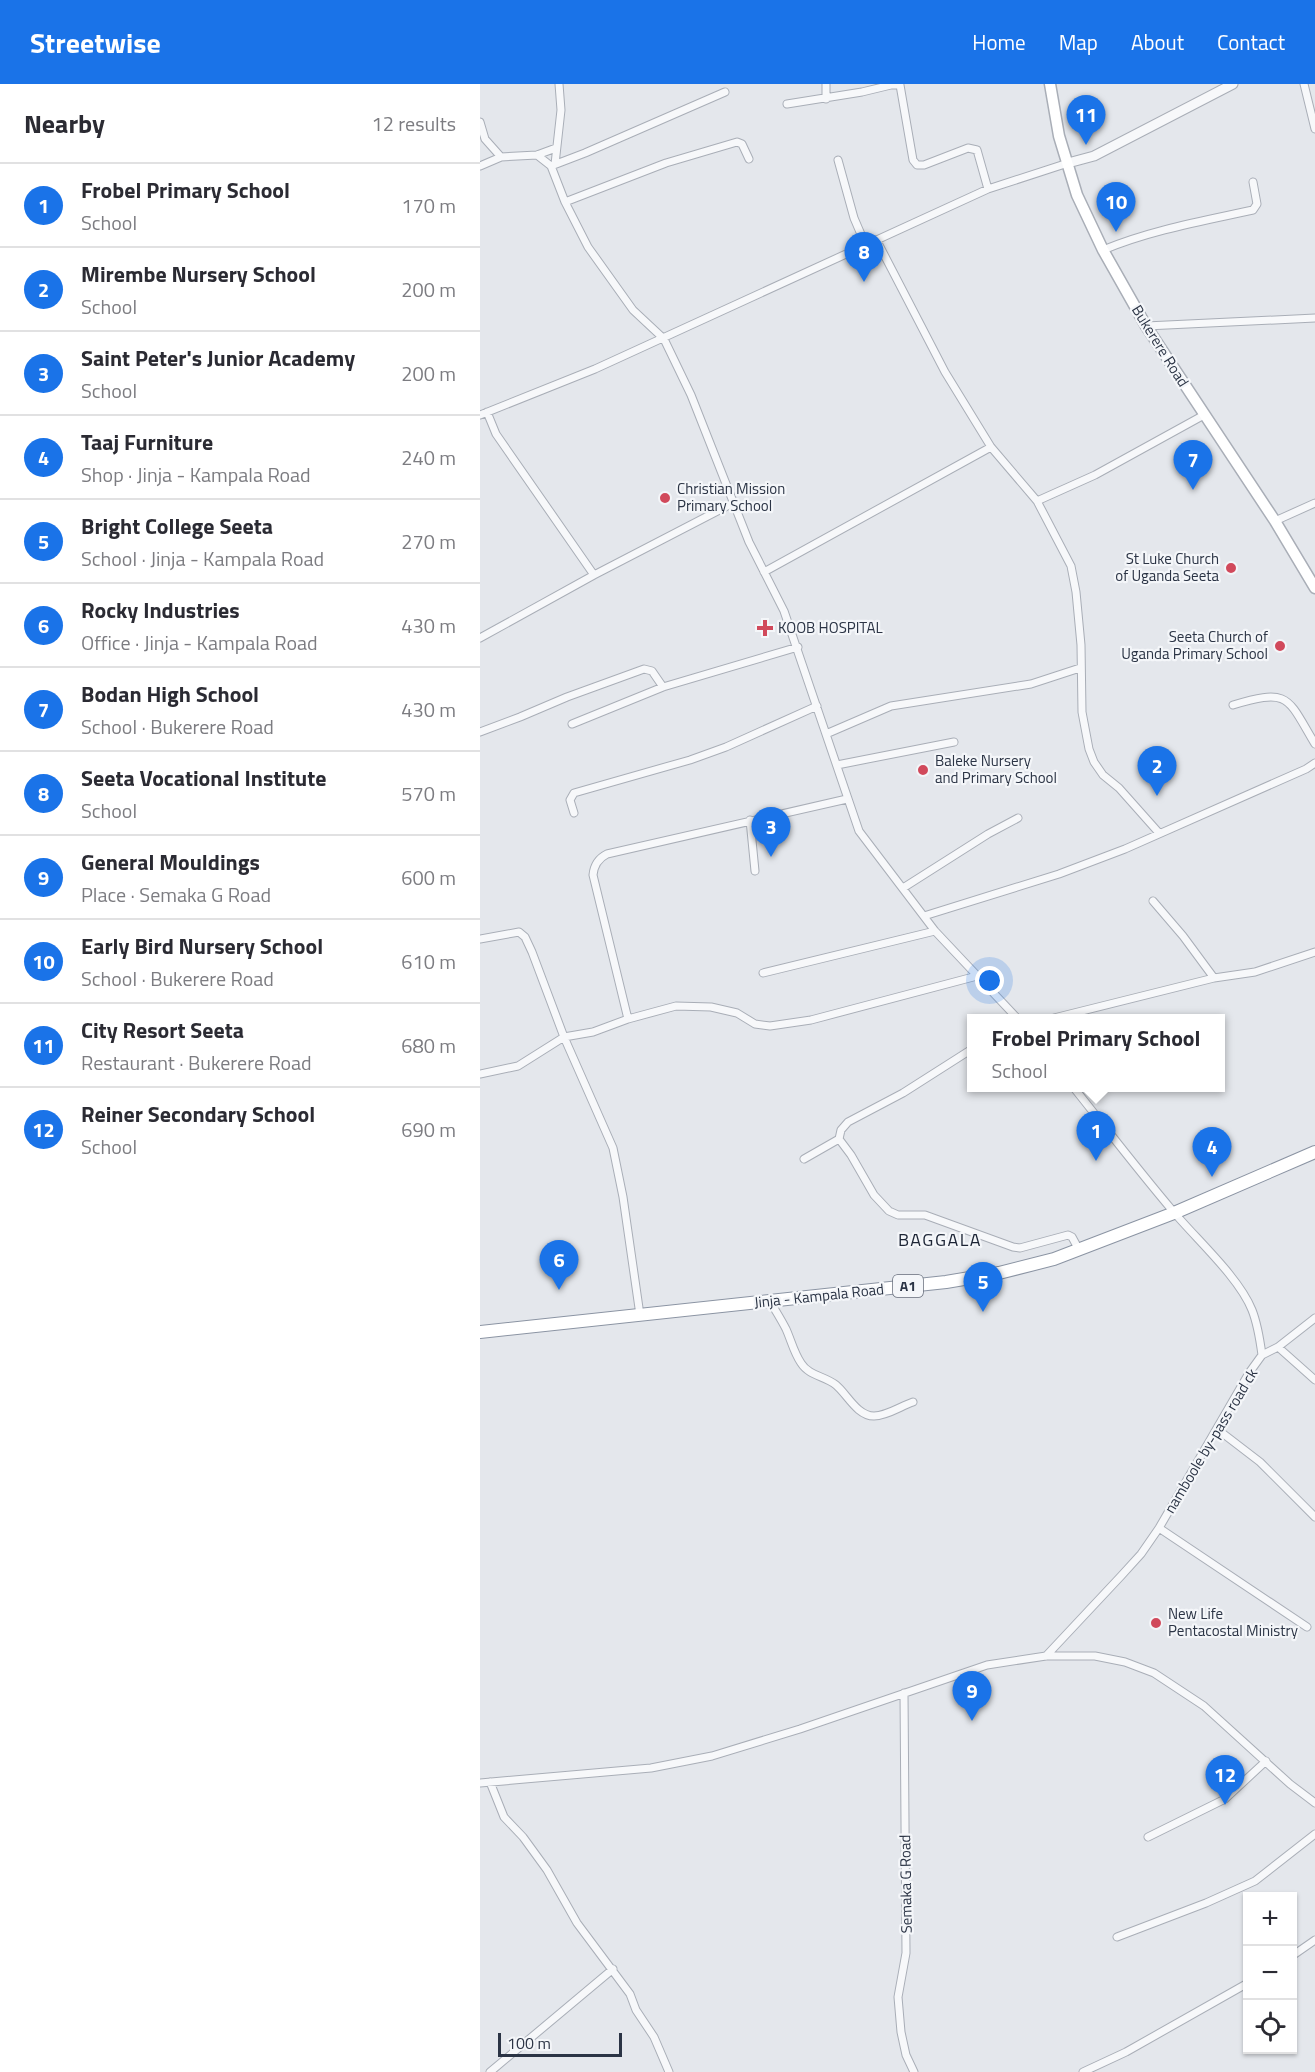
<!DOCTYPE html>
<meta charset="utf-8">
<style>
:root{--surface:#fff;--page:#f7f7f7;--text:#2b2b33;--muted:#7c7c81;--line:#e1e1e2;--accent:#1a73e8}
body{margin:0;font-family:"Titillium Web",sans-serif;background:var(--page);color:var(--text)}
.controls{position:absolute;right:18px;bottom:18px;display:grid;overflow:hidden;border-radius:0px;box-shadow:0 2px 4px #0004}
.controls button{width:54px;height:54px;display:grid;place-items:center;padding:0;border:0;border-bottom:2px solid var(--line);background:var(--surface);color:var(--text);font:30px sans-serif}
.scale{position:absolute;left:18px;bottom:15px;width:124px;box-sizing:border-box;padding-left:6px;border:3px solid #2b3445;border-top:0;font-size:16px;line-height:21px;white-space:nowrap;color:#2b3445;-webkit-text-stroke:4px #f4f6f9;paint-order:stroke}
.you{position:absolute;left:510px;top:897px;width:21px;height:21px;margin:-15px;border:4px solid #fff;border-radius:50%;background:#1a73e8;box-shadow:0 0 0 9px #1a73e833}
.badge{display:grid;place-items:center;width:39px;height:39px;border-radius:50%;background:var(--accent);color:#fff;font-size:20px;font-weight:700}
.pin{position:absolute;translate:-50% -50px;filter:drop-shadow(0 2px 3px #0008)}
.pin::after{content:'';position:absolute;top:32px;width:21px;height:18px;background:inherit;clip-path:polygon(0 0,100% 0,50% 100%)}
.popup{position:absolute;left:487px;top:930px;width:258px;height:78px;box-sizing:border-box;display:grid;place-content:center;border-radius:0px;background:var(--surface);filter:drop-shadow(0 2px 4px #0005);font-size:20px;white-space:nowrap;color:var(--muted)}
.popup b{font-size:22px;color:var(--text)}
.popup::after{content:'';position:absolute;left:50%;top:100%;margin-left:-12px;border:12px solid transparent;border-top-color:var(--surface)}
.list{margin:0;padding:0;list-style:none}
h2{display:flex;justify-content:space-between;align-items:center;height:78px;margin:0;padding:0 24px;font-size:26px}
h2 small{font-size:20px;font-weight:400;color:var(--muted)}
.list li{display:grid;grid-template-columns:39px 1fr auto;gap:18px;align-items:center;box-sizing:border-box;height:84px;padding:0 24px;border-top:2px solid var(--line)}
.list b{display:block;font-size:22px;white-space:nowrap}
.list p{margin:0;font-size:20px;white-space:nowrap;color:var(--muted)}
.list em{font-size:20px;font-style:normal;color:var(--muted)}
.icon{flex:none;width:33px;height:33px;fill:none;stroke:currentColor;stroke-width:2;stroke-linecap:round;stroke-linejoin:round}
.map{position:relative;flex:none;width:835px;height:1988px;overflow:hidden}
header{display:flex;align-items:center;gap:36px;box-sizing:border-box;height:84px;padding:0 30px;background:var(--accent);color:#fff}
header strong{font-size:28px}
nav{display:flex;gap:33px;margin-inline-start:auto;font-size:21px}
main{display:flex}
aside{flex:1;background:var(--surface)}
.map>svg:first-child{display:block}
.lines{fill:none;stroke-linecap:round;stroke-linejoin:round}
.minor-casing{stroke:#a9aeb7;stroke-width:9}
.tertiary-casing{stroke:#a9aeb7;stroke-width:11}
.secondary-casing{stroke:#a9aeb7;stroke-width:13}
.trunk-casing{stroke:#8b94a3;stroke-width:14}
.minor{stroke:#f7f8fa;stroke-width:7}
.tertiary{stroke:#f7f8fa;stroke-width:9}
.secondary{stroke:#fff;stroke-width:10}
.trunk{stroke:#fff;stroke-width:12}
.poi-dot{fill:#d1495b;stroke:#f4f6f9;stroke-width:2}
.labels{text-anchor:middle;stroke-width:4.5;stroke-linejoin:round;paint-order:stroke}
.shield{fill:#f4f6f9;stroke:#676e7b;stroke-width:1.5}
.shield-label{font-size:14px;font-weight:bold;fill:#2b3445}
.street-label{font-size:15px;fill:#2b3445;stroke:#f4f6f9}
.poi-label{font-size:15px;fill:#2b3445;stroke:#f4f6f9;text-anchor:start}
.quarter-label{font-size:18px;letter-spacing:1.5px;fill:#1d2536;stroke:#f4f6f9}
</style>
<header>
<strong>Streetwise</strong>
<nav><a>Home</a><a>Map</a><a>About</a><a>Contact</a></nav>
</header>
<main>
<aside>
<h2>Nearby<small>12 results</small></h2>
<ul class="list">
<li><span class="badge">1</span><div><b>Frobel Primary School</b><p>School</p></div><em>170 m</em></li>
<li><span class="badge">2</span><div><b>Mirembe Nursery School</b><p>School</p></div><em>200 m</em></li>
<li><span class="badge">3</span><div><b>Saint Peter's Junior Academy</b><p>School</p></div><em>200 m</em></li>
<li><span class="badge">4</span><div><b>Taaj Furniture</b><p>Shop · Jinja - Kampala Road</p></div><em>240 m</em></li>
<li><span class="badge">5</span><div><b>Bright College Seeta</b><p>School · Jinja - Kampala Road</p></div><em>270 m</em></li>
<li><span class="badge">6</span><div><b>Rocky Industries</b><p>Office · Jinja - Kampala Road</p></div><em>430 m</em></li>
<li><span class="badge">7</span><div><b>Bodan High School</b><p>School · Bukerere Road</p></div><em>430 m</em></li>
<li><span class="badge">8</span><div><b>Seeta Vocational Institute</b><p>School</p></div><em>570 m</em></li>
<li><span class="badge">9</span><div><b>General Mouldings</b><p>Place · Semaka G Road</p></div><em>600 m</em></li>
<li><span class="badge">10</span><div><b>Early Bird Nursery School</b><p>School · Bukerere Road</p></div><em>610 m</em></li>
<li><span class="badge">11</span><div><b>City Resort Seeta</b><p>Restaurant · Bukerere Road</p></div><em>680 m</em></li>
<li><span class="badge">12</span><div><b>Reiner Secondary School</b><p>School</p></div><em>690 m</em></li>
</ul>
</aside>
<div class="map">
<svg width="835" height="1988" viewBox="0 0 835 1988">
<rect width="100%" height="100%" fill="#e4e7ec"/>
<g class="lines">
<!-- minor casing -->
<g class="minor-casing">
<path id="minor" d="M79,0L81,26L75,80L71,82L85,118L108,163L153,226L184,255L211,311L269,458L304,527L379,747L455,847L537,934
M824,0L835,45
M346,15V0
M307,20L382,8L411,1H420L433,76L437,81H444L488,64L497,66L508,105
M0,38L5,55L21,73
M57,71L71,82L105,69L245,8
M358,76L374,134L386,162
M0,82L21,73L57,71L76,64
M85,118L186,79L257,58L262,60L269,75
M397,157L465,288L511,363L557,417L615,391L724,331
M623,166C671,146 723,137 773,126L777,120L773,98
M666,242L835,234
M7,328L16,350L114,491
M0,331L115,285L508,105L588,79
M557,417L591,482L596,508L601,561L602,628L609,665L614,678L623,691L639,704L679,749
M795,437L835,419
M284,488L511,363
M0,554L114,491L253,419
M753,621C810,604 807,613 835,660
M92,640L183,603L318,563
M0,648L40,633L87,613L164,585L172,587L183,603
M346,650L411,622L551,600L600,584
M357,681L474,658
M94,729L90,716L94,709L210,676L246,663L337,622
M270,736L275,787
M423,804L508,750L538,734
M673,817L703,852L734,894
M444,832L579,790L645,765L826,685L835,679
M0,855L39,848L45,853L52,868L84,953L133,1064L143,1113L160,1231
M283,889L455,847
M574,934L734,894L775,888L835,868
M148,935L113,791C114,781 119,774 127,770L367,715
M0,990L38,982L84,953L113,948L148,935L196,922L231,923L257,929L275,940L290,942L331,936L497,892
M359,1055L371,1071L394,1111L409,1127L418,1131H445L533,1163L540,1164L588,1151L592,1153L598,1164
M324,1075L359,1055L361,1046L368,1038L423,1009L492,965
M290,1217C295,1226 301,1235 306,1245C311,1256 314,1269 321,1279C329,1292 345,1292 356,1301C367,1310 377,1332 394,1332C407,1332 421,1322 433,1318
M798,1263L835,1296
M782,1271L798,1263L835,1234
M737,1345L780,1378L835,1433
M679,1444L827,1543
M566,1572L641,1492L661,1470L679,1444L769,1289L782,1271C780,1256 778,1241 772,1226C759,1193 715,1154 692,1126C658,1086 626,1044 594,1004
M424,1609L426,1869L418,1913L421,1948L426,1971L434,1988
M10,1698L24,1733L43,1753L67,1786L97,1839L150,1910L156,1926L174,1953L189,1988
M0,1699L171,1684L232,1672L320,1645L507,1581L566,1572H615L645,1578L674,1589L724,1622L810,1700L835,1719
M668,1753L745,1715L786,1677
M637,1853L726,1819L775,1797L835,1750
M812,1872L835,1856
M10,1988L133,1885
M603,1988L646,1968L768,1899"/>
</g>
<!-- tertiary casing -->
<g class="tertiary-casing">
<path id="tertiary" d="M588,79L614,72L753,0"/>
</g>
<!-- secondary casing -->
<g class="secondary-casing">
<path id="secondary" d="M570,0L579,52L597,111L623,166L666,242L795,437L835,504"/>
</g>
<!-- trunk casing -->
<g class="trunk-casing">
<path id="trunk" d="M0,1248L466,1198L519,1189L574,1175L694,1129L835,1068"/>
</g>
<!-- minor -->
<use href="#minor" class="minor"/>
<!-- tertiary -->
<use href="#tertiary" class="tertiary"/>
<!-- secondary -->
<use href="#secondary" class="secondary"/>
<!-- trunk -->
<use href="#trunk" class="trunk"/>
</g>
<!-- markers -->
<g class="poi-dot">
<circle cx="185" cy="414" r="6"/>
<circle cx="751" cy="484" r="6"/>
<path d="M282 535h6v6h6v6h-6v6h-6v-6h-6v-6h6z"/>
<circle cx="800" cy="562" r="6"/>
<circle cx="443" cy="686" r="6"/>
<circle cx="676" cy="1539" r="6"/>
</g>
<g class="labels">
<!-- shield labels -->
<rect class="shield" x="413" y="1191" width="30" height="22" rx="4.5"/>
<g class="shield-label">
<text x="428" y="1207">A1</text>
</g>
<!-- street labels -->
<g class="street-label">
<text transform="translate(680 262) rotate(58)" y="5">Bukerere Road</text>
<text transform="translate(339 1212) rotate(-6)" y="5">Jinja - Kampala Road</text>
<text transform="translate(731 1357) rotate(-59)" y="5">namboole by-pass road ck</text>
<text transform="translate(426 1800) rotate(-91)" y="5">Semaka G Road</text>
</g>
<!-- poi labels -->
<g class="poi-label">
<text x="197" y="410">Christian Mission<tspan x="197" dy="17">Primary School</tspan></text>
<text x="739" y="480" text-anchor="end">St Luke Church<tspan x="739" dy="17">of Uganda Seeta</tspan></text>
<text x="298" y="549">KOOB HOSPITAL</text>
<text x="788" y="558" text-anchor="end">Seeta Church of<tspan x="788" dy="17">Uganda Primary School</tspan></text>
<text x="455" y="682">Baleke Nursery<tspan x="455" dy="17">and Primary School</tspan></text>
<text x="688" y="1535">New Life<tspan x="688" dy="17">Pentacostal Ministry</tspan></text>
</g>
<!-- quarter labels -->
<g class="quarter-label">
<text x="460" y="1162">BAGGALA</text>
</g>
</g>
</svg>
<div class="controls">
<button>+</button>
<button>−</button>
<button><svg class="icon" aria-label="locate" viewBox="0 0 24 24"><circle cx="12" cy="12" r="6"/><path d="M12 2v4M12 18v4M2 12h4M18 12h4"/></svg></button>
</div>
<div class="scale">100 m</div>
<div class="you"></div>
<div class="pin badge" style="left:616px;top:1077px">1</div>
<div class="popup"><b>Frobel Primary School</b>School</div>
<div class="pin badge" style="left:677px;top:712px">2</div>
<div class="pin badge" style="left:291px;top:773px">3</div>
<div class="pin badge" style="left:732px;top:1093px">4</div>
<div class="pin badge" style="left:503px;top:1228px">5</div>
<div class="pin badge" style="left:79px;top:1206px">6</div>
<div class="pin badge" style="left:713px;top:406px">7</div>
<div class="pin badge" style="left:384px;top:198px">8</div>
<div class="pin badge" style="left:492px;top:1637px">9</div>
<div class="pin badge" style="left:636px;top:148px">10</div>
<div class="pin badge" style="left:606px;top:61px">11</div>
<div class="pin badge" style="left:745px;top:1721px">12</div>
</div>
</main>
